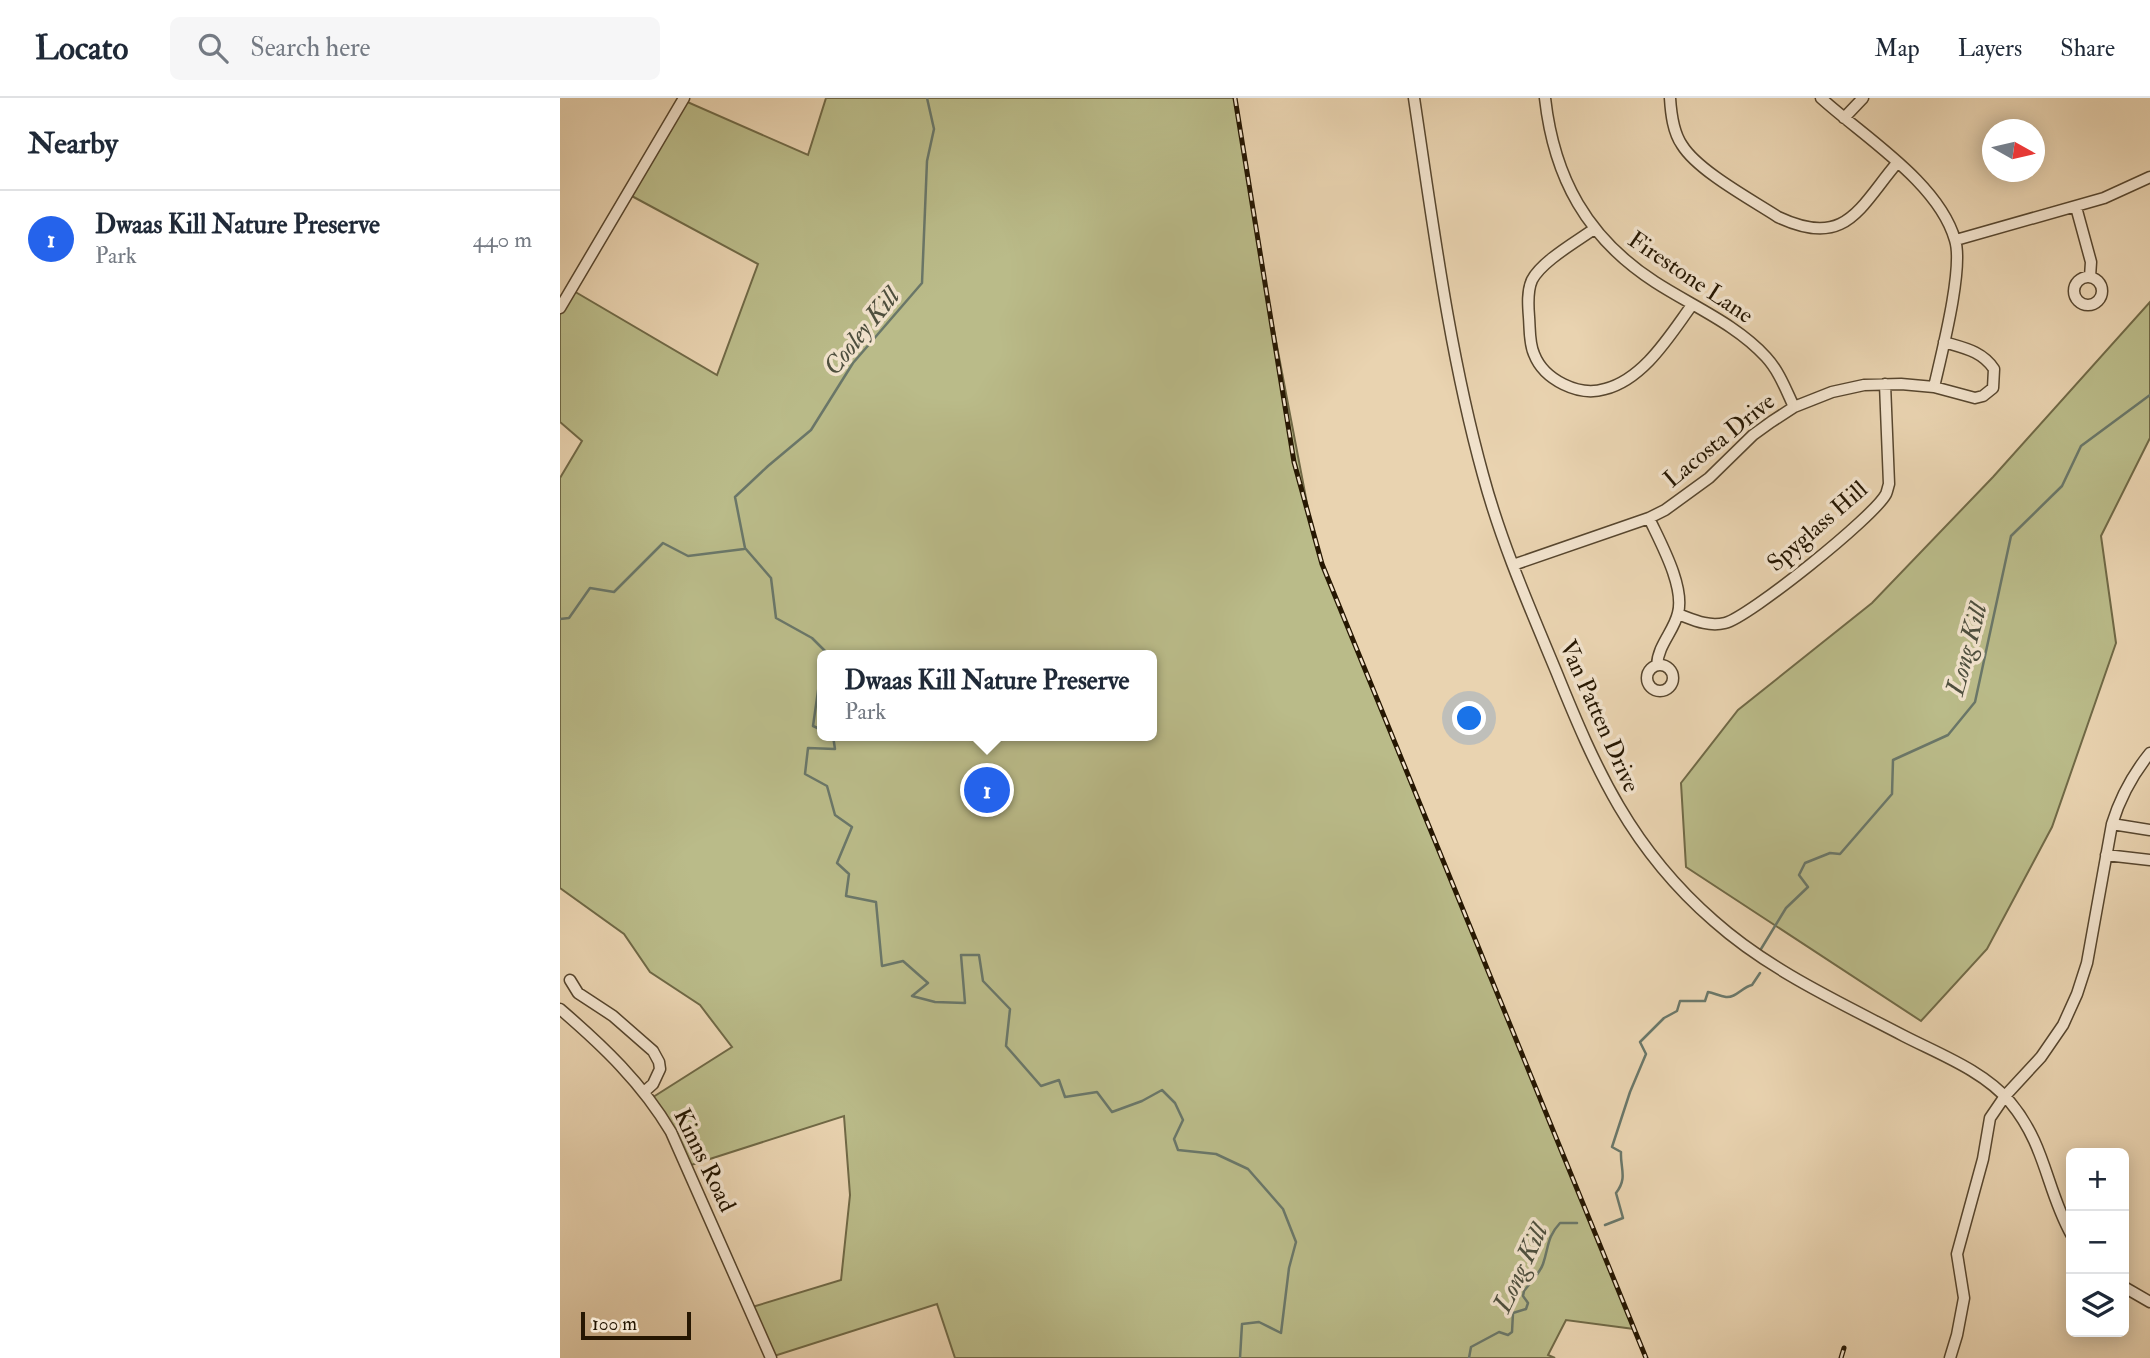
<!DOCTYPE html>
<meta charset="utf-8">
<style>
:root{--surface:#fff;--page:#f6f6f7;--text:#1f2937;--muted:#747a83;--line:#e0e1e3;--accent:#2563eb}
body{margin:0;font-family:"IM FELL Double Pica",serif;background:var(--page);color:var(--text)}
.controls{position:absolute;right:21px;bottom:21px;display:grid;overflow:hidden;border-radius:10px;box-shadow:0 4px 18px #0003}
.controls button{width:63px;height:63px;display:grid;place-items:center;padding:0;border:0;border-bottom:2px solid var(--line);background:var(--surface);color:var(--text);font:35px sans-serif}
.compass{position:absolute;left:1422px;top:21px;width:63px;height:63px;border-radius:50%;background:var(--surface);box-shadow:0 4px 18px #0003;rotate:98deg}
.scale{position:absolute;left:21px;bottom:18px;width:110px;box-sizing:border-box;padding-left:7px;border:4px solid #261702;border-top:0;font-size:19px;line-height:24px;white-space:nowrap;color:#261702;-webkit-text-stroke:5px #f1e2cc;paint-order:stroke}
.you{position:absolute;left:910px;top:621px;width:24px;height:24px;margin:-18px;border:5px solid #fff;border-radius:50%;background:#1a73e8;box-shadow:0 0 0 10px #1a73e833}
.badge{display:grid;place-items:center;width:46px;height:46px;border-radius:50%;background:var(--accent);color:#fff;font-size:23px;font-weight:700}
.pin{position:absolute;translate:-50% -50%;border:4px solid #fff;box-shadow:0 2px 7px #0006}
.popup{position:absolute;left:257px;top:552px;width:340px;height:91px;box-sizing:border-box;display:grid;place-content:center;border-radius:10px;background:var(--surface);filter:drop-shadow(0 2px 5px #0005);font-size:23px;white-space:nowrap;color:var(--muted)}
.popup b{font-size:26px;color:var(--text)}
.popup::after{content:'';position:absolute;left:50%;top:100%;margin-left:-14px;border:14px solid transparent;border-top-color:var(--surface)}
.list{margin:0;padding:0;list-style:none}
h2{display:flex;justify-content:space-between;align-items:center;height:91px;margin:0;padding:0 28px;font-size:30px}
h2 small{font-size:23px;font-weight:400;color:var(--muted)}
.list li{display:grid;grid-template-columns:46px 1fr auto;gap:21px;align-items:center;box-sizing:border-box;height:98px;padding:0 28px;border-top:2px solid var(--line)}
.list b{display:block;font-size:26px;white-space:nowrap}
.list p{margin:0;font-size:23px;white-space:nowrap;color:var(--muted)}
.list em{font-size:23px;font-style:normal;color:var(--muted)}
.icon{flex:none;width:38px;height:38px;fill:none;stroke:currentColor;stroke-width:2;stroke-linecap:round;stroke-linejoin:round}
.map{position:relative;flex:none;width:1590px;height:1260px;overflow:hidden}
header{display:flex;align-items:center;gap:42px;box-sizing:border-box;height:98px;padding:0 35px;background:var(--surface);border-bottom:2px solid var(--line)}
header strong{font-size:33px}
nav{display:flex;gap:38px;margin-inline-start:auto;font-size:24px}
.search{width:490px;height:63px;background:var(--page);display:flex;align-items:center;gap:18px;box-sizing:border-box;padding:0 24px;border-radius:10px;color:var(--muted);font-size:26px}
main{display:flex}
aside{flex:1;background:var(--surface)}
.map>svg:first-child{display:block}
.green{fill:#babb89;stroke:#706946;stroke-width:2;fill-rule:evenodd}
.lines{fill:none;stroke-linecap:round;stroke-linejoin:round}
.stream{stroke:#6a7769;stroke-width:2.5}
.minor-casing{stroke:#57462e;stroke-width:13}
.minor{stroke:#f1e2cc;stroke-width:10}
.rail-casing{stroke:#261702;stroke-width:5}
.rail{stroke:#f1e2cc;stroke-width:2.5;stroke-dasharray:8;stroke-linecap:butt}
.labels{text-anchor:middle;stroke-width:7;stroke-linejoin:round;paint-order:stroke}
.street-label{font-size:24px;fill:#261702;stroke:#f1e2cc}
.water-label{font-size:26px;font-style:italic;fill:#4e4f3e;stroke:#f1e2cc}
</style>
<header>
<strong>Locato</strong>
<div class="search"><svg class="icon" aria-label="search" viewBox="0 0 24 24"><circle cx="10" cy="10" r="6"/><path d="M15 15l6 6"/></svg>Search here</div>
<nav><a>Map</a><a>Layers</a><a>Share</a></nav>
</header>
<main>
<aside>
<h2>Nearby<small></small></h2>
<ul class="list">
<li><span class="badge">1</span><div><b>Dwaas Kill Nature Preserve</b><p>Park</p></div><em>440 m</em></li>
</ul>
</aside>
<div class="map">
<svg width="1590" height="1260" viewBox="0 0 1590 1260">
<rect width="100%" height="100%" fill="#e9d3b0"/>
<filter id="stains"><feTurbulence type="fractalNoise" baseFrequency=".00286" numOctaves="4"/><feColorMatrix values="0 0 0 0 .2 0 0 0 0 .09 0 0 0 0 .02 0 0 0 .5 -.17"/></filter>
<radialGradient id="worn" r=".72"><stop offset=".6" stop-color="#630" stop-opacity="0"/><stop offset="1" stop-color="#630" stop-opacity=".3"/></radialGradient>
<!-- green -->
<path class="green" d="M266,0H675L699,154L754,442L813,594L1074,1231L1006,1222L988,1257L995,1260H395L377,1206L211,1259L189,1210L281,1182L290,1097L284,1018L128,1068L90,1001L172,949L140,907L90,874L64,836L0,790V380L22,343L0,324V209L12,192L157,277L198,166L68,96L123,2L248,57ZM262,557H592V638H262Z
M1590,204V340L1541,438L1556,545L1492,729L1427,851L1361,923L1126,769L1121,685L1178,612L1312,505L1433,379Z"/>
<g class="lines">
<!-- stream -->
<path class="stream" d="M0,521L9,520L30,490L54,494L103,445L128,458L184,451
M269,557L252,540L216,520L211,480L185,450L175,399L208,368L251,332L293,265L362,185L367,63L374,31L367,0
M262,576L259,586L253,628L262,632
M273,638L275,651L248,650L245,676L267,688L275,717L292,729L277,765L289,776L286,798L316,804L322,868L343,863L368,885L352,898L375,904L405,905L401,857H419L423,883L450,911L446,948L481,988L499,982L505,999L537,994L552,1014L582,1003L602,992L615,1005L623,1022L614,1041L618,1052L656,1056L688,1071L723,1111L736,1144L729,1170L721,1235L699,1224L682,1226L680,1260
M1201,851L1226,810L1248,789L1239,777L1245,765L1270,755L1280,756L1332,696L1333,662L1388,637L1415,604L1451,438L1502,388L1521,348L1590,297
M1045,1127L1063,1120L1056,1095C1068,1080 1060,1070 1061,1054L1052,1049L1070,994L1086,956L1080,944L1104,920L1117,913L1120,903H1145L1148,894C1154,895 1159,898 1166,899C1176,900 1182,889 1192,887L1200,875
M909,1260L911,1249L939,1234L948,1237L952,1234L953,1215L966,1211L968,1205L963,1198L964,1193C970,1185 980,1175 983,1166C989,1148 987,1139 1000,1125H1017"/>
<!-- minor casing -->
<g class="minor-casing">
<path id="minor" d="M854,0C873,126 889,254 923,377C941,444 969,508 996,573C1036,672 1071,751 1154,823C1209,872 1279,904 1344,938C1379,956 1424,973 1450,1004C1486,1047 1486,1091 1511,1136
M985,0C994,80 1027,140 1095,184C1132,208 1176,226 1206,259C1219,273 1226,292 1234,309
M1110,0C1111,16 1113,34 1122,47C1138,73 1192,102 1218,119C1286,151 1299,110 1337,65
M1261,0C1304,39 1379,85 1395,142C1404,170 1381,258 1374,289
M1284,20L1303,0
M1516,109L1531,164L1530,179
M1034,131C1016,144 982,163 972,182C967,193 968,207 969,219C970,231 969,245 974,256C984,282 1019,299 1045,291C1084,281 1110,237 1132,207
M1396,142L1544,100L1590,79
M1514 193a14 14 0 1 1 28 0a14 14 0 1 1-28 0Z
M0,210L124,0
M1089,420C1100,444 1125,488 1118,515C1114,533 1098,547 1097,567
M953,467L1089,420L1105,412L1149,380L1193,337L1211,324L1234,309L1272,294L1304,287L1341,286L1374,289L1415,300L1423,298L1433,290L1434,271C1422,253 1404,250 1384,244
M1118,516C1134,522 1148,529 1165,525C1189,519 1314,419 1326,396C1327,394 1328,389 1329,386L1325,286
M1087 580a13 13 0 1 1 26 0a13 13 0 1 1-26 0Z
M1552,726L1590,732
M1546,757L1590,762
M10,882L18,895L53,918L93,953L99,964L100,971L93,986L84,994
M0,911C43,948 82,985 111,1034L211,1260
M1564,1189L1590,1204
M1390,1260L1397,1237L1404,1200L1397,1156L1423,1061L1430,1020L1445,998L1481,959L1503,927L1517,896L1527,865L1552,726C1560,700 1573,676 1590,655"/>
</g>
<!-- minor -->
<use href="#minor" class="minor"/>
<!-- rail casing -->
<g class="rail-casing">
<path id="rail" d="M675,0L734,364L762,466L1086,1260
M1281,1260L1284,1250"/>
</g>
<!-- rail -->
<use href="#rail" class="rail"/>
</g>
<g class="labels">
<!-- street labels -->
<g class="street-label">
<text transform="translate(1131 179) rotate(34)" y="8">Firestone Lane</text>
<text transform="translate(1159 342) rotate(-39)" y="8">Lacosta Drive</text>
<text transform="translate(1257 428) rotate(-41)" y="8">Spyglass Hill</text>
<text transform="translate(1040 618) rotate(66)" y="8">Van Patten Drive</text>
<text transform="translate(145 1062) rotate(64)" y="8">Kinns Road</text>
</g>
<!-- water labels -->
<g class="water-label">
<text transform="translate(301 233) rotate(-51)" y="9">Cooley Kill</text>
<text transform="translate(1406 551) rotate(-75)" y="9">Long Kill</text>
<text transform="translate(960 1170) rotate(-65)" y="9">Long Kill</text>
</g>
</g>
<rect width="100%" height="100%" filter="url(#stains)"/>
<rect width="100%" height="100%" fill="url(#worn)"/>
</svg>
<div class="controls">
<button>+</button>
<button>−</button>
<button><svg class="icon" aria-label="layers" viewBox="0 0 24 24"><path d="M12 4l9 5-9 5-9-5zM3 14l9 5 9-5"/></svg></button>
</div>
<svg class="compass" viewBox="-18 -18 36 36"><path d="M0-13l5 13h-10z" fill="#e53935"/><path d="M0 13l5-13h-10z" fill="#747a83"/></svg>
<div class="scale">100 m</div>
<div class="you"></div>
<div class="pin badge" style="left:427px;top:692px">1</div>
<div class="popup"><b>Dwaas Kill Nature Preserve</b>Park</div>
</div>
</main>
